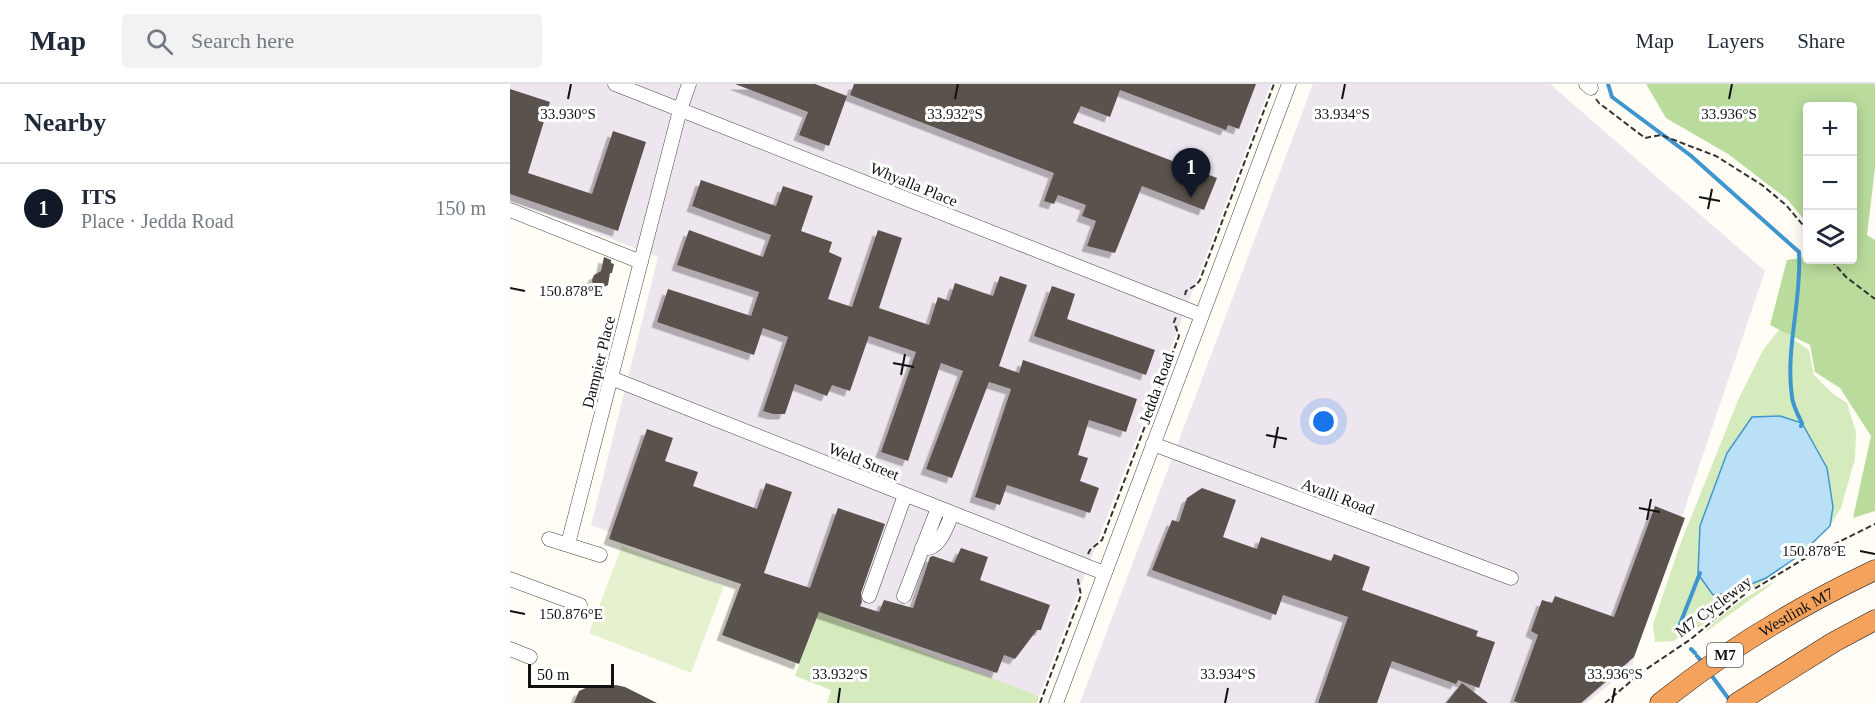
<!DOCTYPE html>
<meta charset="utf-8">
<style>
:root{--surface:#fff;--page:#f2f2f3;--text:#1f2937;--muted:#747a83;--line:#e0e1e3;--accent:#111827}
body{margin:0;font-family:"Times New Roman",serif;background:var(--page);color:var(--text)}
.controls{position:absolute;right:18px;top:18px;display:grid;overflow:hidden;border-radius:6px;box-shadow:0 3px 15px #0003}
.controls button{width:54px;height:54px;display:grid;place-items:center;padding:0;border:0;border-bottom:2px solid var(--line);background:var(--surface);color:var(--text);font:30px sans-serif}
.scale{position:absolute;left:18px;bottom:15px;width:86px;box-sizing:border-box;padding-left:6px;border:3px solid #111;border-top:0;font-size:16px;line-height:21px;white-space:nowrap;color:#111;-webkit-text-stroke:4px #fff;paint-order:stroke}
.you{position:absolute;left:814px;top:338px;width:21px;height:21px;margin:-15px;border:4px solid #fff;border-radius:50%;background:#1a73e8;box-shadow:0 0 0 9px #1a73e833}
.badge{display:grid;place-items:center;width:39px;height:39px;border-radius:50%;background:var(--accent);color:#fff;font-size:20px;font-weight:700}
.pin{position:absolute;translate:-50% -50px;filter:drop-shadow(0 2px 3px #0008)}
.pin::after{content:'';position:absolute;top:32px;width:21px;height:18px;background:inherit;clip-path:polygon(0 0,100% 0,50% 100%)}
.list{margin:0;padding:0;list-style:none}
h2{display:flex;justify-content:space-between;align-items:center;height:78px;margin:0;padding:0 24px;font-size:26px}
h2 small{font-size:20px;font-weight:400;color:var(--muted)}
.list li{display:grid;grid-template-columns:39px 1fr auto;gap:18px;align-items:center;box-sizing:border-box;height:90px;padding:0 24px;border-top:2px solid var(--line)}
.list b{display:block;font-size:22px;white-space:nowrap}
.list p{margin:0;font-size:20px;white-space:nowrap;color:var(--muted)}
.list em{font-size:20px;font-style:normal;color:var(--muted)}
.icon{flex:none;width:33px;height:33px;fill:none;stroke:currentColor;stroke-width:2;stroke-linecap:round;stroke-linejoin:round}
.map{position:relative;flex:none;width:1365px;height:619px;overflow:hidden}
header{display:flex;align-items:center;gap:36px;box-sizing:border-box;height:84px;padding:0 30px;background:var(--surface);border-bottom:2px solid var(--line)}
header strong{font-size:28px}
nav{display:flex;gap:33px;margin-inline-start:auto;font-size:21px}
.search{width:420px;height:54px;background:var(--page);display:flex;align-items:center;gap:15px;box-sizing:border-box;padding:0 21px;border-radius:6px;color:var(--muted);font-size:22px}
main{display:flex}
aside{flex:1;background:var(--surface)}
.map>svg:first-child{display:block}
.industrial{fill:#eee6ef}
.green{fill:#d5ebbd}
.forest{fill:#b9dc9c}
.pitch{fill:#e6f2cf}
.water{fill:#b9e0f7;stroke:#3f96cf;stroke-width:1.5}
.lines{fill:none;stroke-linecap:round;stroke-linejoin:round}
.stream{stroke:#3f96cf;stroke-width:4}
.building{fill:#5a524d;filter:url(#shadow)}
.minor-casing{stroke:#444;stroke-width:15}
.highway-casing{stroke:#222;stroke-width:21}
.path{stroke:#333;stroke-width:2;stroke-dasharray:6 3;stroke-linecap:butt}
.minor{stroke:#fff;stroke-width:14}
.highway{stroke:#f5a25d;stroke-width:20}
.ticks{fill:none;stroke:#111;stroke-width:2}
.labels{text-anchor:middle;stroke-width:6;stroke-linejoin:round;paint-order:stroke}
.shield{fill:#fff;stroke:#585858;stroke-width:1.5}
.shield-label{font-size:15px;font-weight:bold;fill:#111}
.street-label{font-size:16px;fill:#111;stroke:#fff}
.ticks-label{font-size:15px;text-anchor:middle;fill:#111;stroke:#fff;stroke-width:6;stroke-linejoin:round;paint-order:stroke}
</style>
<header>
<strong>Map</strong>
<div class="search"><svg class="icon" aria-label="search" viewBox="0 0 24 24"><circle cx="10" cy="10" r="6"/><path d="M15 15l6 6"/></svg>Search here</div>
<nav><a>Map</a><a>Layers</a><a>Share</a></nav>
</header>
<main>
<aside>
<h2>Nearby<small></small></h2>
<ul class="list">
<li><span class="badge">1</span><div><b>ITS</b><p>Place · Jedda Road</p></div><em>150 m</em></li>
</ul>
</aside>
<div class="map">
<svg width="1365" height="619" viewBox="0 0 1365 619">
<defs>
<filter id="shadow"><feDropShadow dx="-5.5" dy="5.5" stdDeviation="0" flood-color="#0004"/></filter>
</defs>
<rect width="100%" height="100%" fill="#fffdf5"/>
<!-- industrial -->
<path class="industrial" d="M0,0H761L529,612L81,441L148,173L0,116Z
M803,0H1040L1255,187L1122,581L1077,619H570Z"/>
<!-- green -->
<path class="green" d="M1273,241L1283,255L1299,266L1304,291L1322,309L1337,319L1346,348L1345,375L1331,424L1320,442L1290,471L1188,544L1163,557L1145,558L1143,540L1171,458L1229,314L1253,266Z
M1266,497L1193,550C1214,527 1237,511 1266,497Z
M309,528L529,612L527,619H317L321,606L285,592Z"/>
<!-- forest -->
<path class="forest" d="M1136,0H1365V84L1357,151L1365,156V427L1343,434L1361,352L1330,304L1305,288L1300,261L1260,241L1277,176L1297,173L1298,176H1342V22H1298L1297,139L1277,115L1218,70L1156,34Z"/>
<!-- pitch -->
<path class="pitch" d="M112,462L214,502L181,589L79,549Z"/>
<!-- water -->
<path class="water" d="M1270,332L1292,339L1317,384L1323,423L1320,442L1290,471L1256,494L1219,509L1203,511L1188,490L1190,442L1217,369L1242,333Z"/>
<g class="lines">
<!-- stream -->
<path class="stream" d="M1098,0L1102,13L1180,71L1289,168C1292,216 1275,265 1282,313C1283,322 1288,331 1292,339L1291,342
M1172,553L1170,540L1190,489
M1181,565L1185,569
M1187,572L1193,579
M1199,588L1221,618"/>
</g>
<!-- building -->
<path class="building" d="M225,0H305L337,12L319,62L289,51L298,28Z
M344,0H746L729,45L718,41L716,46L610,6L600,33L571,22L563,39L707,94L694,126L632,102L605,169L577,162L586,137L572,132L576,121L548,111L544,120L534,117L544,89L340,11Z
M0,5L40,18L18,89L82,110L103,47L136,58L108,147L0,110Z
M191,96L266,122L273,102L303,112L291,147L322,158L319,168L332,174L318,215L342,223L368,146L392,154L369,224L419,241L428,213L439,217L445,199L483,212L490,192L517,201L489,282L509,289L513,276L627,315L616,348L579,336L568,371L578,374L570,397L589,404L580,429L497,401L490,421L465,413L501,305L479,298L442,394L416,385L453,287L431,279L398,377L371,368L406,268L359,252L340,307L322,301L317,312L285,300L275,330H263L253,327L278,253L253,244L244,271L147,238L158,205L241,232L249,208L167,181L179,146L253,173L261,151L182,122Z
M94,173L101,176V179L104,180L102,189H100L98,201L90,205L83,201L82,196L84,191L91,187Z
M542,202L565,210L557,235L645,266L636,291L524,252Z
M137,345L163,354L155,377L188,388L183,402L247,425L256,399L282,408L254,489L300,504L328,424L375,440L351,509L352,518L350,522L369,528L374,516L403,524L420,473L423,472L444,479L451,464L478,473L470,496L540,521L531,546H527L505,575L494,571L487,589L309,528L289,580L212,551L231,500L99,455Z
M692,404L726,416L713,453L747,465L751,453L821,477L824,470L860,483L852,506L968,547L966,552L985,558L969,604L948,596L946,600L882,577L867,619H808L838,533L773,511L766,531L642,486L662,436L669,438L677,414Z
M1145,422L1175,434L1124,573L1071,619H1009L1004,617L1028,551L1021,547L1032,516L1042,519L1045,512L1104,533Z
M952,599L978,619H936Z
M82,601L86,604L106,601L115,603L147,619H64L69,607Z"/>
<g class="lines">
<!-- minor casing -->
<g class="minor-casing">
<path id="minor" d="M105,0L691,231
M1076,0L1081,4
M0,126L131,178
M101,294L594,489
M643,360L1001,494
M39,455L90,471
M58,460L170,26L179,0
M412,464C430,467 436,443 442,430
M0,495L70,521
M359,512L395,411
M394,512L428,424
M0,565L20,573
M546,619L779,0"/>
</g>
<!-- highway casing -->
<g class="highway-casing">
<g id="highway">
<path id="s1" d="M1150,619C1216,566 1289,522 1365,486"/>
<path d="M1227,619L1324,558L1365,536"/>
</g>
</g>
<!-- path -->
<path class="path" d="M1086,15L1089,19L1135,54L1151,51L1206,72L1252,101L1276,121L1298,147
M1321,176L1336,193L1365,215
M675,211L676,207L686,201L690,196L764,0
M578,470L580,466L592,456L669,252L664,238L666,233
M530,619L571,511L568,496L569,492
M1095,619L1132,588L1181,555L1231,513L1292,476L1365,440"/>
<!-- minor -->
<use href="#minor" class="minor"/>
<!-- highway -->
<use href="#highway" class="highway"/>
</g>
<!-- ticks -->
<path class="ticks" d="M58,15L61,0M445,15L448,0M832,15L835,0M1219,15L1222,0M1189,113L1210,117M1198,125L1202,105M0,204L15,207M383,279L404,283M391,291L395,270M756,351L777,355M764,364L768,343M1129,424L1150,428M1137,436L1141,415M1350,467L1365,470M0,527L15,530M328,619L330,604M715,619L718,604M1102,619L1105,604"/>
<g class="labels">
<!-- shield labels -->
<rect class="shield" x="1197" y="559" width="36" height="24" rx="4.5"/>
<g class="shield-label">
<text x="1215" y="576">M7</text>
</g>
<!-- street labels -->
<g class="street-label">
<text transform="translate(404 100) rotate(22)" y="6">Whyalla Place</text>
<text transform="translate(88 278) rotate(-76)" y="6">Dampier Place</text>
<text transform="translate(646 304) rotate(-70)" y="6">Jedda Road</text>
<text transform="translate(354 377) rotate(22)" y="6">Weld Street</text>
<text transform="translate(828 412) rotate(21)" y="6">Avalli Road</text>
<text transform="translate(1203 522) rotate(-37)" y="6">M7 Cycleway</text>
<text dy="6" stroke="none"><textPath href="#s1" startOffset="164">Westlink M7</textPath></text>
</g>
</g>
<g class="ticks-label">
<text x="58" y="35">33.930°S</text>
<text x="445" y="35">33.932°S</text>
<text x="832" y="35">33.934°S</text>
<text x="1219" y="35">33.936°S</text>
<text x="61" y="212">150.878°E</text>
<text x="1304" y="472">150.878°E</text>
<text x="61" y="535">150.876°E</text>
<text x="330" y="595">33.932°S</text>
<text x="718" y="595">33.934°S</text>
<text x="1105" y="595">33.936°S</text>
</g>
</svg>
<div class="controls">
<button>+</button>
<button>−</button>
<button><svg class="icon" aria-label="layers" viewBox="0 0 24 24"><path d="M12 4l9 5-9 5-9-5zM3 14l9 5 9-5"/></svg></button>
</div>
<div class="scale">50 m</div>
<div class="you"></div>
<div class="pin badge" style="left:681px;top:114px">1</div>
</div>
</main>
